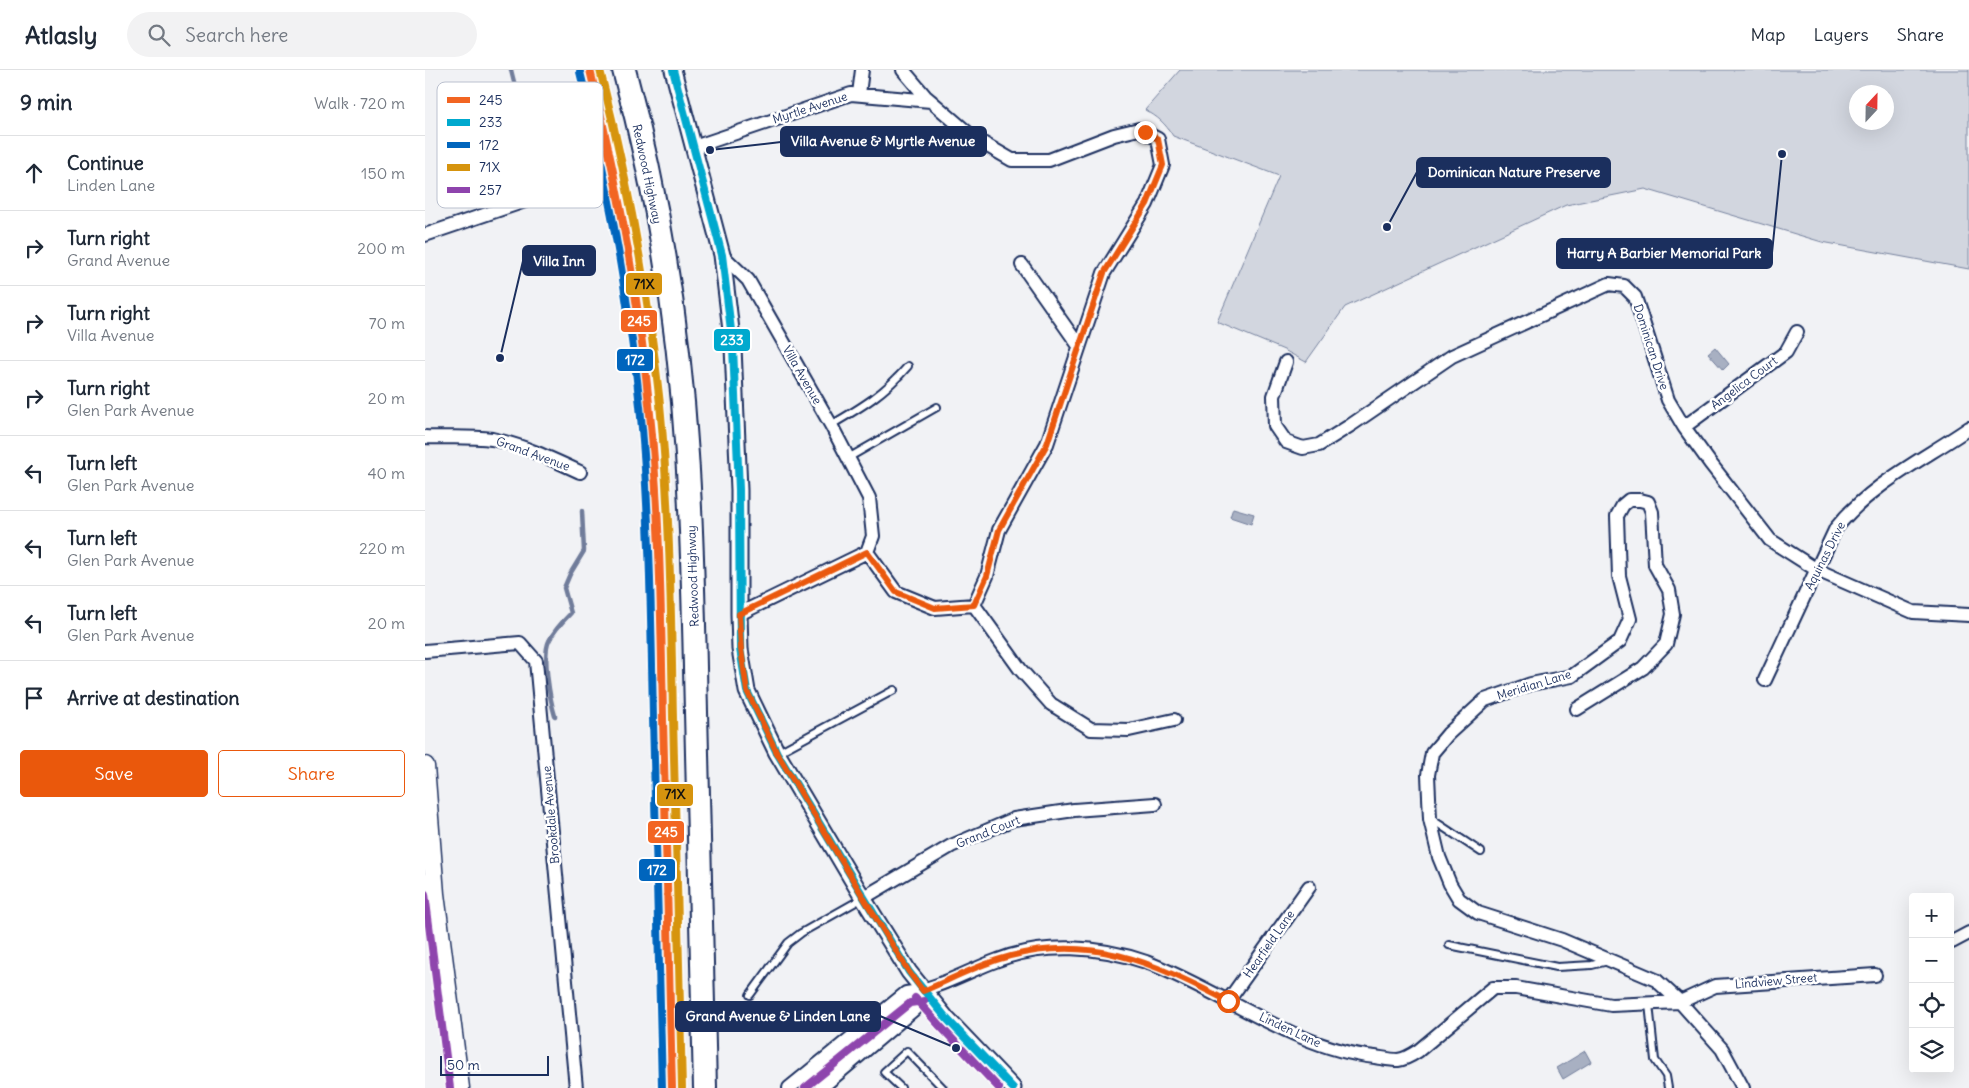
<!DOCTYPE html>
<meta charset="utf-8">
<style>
:root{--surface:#fff;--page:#f2f2f3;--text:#1f2937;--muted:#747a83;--line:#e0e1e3;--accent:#ea580c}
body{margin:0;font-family:Delius,sans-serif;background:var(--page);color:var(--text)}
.controls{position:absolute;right:15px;bottom:15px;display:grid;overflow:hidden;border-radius:5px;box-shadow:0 5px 20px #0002}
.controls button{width:45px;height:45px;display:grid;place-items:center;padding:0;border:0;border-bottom:1px solid var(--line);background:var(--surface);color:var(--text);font:25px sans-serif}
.compass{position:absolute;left:1424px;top:15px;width:45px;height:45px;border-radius:50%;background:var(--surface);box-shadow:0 5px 20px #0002;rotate:22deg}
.scale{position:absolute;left:15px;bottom:12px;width:109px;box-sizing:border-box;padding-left:5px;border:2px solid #1b2f5e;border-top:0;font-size:14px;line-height:18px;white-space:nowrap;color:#1b2f5e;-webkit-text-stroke:4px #fff;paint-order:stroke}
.stop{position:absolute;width:15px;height:15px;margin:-11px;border:4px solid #ea580c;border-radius:50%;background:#fff}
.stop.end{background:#ea580c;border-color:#fff;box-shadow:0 1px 5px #0008}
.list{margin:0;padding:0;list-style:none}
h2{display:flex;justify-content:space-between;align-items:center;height:65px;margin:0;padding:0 20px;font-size:21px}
h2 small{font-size:16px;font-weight:400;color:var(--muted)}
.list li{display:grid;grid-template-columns:32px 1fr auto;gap:15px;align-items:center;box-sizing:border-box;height:75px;padding:0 20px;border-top:1px solid var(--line)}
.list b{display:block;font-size:19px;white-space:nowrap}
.list p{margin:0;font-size:16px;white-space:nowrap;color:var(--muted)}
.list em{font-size:16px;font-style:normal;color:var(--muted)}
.actions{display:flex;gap:10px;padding:15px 20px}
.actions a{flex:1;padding:11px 0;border:1px solid var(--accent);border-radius:5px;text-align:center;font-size:18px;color:var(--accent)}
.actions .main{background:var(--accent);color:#fff}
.icon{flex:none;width:28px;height:28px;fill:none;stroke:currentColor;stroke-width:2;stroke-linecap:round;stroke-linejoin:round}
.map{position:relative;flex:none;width:1544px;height:1018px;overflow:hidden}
header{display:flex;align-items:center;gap:30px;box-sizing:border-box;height:70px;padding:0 25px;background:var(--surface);border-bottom:1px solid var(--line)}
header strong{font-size:24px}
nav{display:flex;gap:28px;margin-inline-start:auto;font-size:18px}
.search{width:350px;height:45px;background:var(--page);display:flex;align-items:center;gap:12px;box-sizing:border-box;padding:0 18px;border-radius:28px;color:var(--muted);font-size:19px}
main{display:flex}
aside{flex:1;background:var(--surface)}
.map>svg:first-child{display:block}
.green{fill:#d2d6df;stroke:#76829e;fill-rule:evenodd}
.water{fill:#a8b0c2;stroke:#707c9a}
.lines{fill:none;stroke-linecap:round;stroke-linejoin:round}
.stream{stroke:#707c9a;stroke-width:4.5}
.service-casing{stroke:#1b2f5e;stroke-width:10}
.minor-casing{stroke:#1b2f5e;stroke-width:16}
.tertiary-casing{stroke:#1b2f5e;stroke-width:19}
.secondary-casing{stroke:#1b2f5e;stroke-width:21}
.motorway-casing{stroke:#1b2f5e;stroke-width:26}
.service{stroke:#fff;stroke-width:6}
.minor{stroke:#fff;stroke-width:12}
.tertiary{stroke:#fff;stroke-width:15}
.secondary{stroke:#fff;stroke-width:18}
.motorway{stroke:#fff;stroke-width:22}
.bus-1-casing{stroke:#fff;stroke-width:11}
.bus-2-casing{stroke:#fff;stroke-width:11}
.bus-3-casing{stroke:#fff;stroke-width:11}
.bus-4-casing{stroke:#fff;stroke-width:11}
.bus-5-casing{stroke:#fff;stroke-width:11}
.bus-1{stroke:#f26522;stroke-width:8}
.bus-2{stroke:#00a9ce;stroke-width:8}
.bus-3{stroke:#0065bd;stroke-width:8}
.bus-4{stroke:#d6940e;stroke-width:8}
.bus-5{stroke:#8e44ad;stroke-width:8}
.route{stroke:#ea580c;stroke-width:6}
.labels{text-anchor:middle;stroke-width:5;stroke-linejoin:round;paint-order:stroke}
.street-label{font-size:12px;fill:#1b2f5e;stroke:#fff}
.key{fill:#fff;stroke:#bbc1cf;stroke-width:1}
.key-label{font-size:14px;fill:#1b2f5e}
.leader{fill:none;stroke:#1b2f5e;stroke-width:2}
.callout-dot{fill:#1b2f5e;stroke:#fff;stroke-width:2}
.callout{fill:#1b2f5e;stroke:#1b2f5e;stroke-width:2}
.callout-label{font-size:14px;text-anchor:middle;font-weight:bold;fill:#fff}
.line-badge{stroke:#fff;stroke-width:2}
.badge-label{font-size:14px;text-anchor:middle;font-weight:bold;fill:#fff}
.pale-badge-label{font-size:14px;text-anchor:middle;font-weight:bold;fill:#111}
</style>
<header>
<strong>Atlasly</strong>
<div class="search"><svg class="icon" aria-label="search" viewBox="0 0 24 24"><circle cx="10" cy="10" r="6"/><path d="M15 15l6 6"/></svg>Search here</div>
<nav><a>Map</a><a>Layers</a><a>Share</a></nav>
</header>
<main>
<aside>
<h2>9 min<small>Walk · 720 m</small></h2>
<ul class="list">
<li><svg class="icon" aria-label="ahead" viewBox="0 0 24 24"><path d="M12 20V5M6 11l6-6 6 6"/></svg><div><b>Continue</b><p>Linden Lane</p></div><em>150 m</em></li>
<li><svg class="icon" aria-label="right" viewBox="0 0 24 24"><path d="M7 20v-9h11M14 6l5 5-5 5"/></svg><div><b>Turn right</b><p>Grand Avenue</p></div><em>200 m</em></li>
<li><svg class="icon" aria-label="right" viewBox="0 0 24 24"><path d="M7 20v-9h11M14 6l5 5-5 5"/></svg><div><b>Turn right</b><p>Villa Avenue</p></div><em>70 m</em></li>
<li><svg class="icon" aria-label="right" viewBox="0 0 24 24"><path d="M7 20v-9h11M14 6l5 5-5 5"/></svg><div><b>Turn right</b><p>Glen Park Avenue</p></div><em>20 m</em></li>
<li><svg class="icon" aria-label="left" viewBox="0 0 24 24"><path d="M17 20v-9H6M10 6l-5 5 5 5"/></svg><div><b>Turn left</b><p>Glen Park Avenue</p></div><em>40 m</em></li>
<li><svg class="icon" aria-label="left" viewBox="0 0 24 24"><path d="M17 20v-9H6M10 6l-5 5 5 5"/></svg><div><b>Turn left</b><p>Glen Park Avenue</p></div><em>220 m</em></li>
<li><svg class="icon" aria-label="left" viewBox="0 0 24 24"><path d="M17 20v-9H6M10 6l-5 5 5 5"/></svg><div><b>Turn left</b><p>Glen Park Avenue</p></div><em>20 m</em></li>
<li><svg class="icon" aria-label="arrive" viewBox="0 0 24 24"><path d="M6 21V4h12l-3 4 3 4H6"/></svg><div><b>Arrive at destination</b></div></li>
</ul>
<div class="actions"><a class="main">Save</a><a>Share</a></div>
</aside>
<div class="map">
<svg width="1544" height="1018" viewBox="0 0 1544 1018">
<rect width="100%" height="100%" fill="#f1f2f5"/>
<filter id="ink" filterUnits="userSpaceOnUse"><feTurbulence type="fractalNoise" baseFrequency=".02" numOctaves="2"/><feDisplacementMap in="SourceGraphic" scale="10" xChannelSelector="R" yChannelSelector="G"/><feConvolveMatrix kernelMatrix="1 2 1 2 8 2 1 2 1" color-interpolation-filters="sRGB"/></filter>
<g filter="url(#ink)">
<!-- green -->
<path class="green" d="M755,0H1544V199L1397,172L1220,119L1141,135L920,237L881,292L859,280L792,252L854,106L748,66C740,53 733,47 720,40ZM1432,22H1462V52H1432Z"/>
<!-- water -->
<path class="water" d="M1290,277L1304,294L1298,300L1283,283Z
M808,438L829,444L826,454L805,447Z
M1160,981L1166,992L1138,1009L1132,998Z"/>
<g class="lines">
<!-- stream -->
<path class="stream" d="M86,0L109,93
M130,646C125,630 117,585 124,571C129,560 138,551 146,543L139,518L145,504L159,481L157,441"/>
<!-- service casing -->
<g class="service-casing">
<path id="service" d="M406,355C437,337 460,323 483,296
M423,388L512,337
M352,683L469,620
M1006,749L1056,782
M1024,875L1132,897L1167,895L1183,891
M325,925L363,873L376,863L438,828
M1224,934L1230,990L1241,1006L1243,1018
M476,1018L459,1002L482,981L518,1018"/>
</g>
<!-- minor casing -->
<g class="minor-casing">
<path id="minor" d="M478,0L500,26L549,68L587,90H624L689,65L714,59L733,69L738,95L722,134L679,203L622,374L574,460L562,506L549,535
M434,24L437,0
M269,77L426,24L506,31
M0,165L103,130
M297,185L323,210L406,355L444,428L448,466L442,482L314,544
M597,195L654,276
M861,292L849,326L850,356L861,372L878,378L894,375L926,355L1027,286L1184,214L1199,216L1210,227L1243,330L1259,357L1285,393L1345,470L1392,500L1488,542L1544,545
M1259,357L1361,282L1372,262
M0,367C22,368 45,366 67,369C97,375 127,389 155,402
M442,482L471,522L510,538L549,535
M549,535L595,599L626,634L666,659L704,660L749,650
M0,581L95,573L111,591L151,1018
M1340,610L1411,458C1446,414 1499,389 1544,358
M1152,639L1218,598L1241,574L1248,544L1244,520L1230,495L1227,442L1223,432L1215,430H1204L1198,435L1192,446L1194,506L1205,549L1195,571L1147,606L1106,614L1060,630L1023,664L1007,683L1003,705L1005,749L1014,787L1025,814L1034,829L1053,843L1137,870L1231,910L1255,932L1290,916L1450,905
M438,828L526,776L589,749L649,740L730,734
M1527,872L1544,863
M803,931L884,817
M364,1018L481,923C513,919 542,901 573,890C619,872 675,876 721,892C796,920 870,979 950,987C957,988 966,990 973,990C980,989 987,985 993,981L1068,918H1091L1186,935L1255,932L1297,979L1318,1018
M396,1018L492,937L498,921"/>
</g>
<!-- tertiary casing -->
<g class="tertiary-casing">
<path id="tertiary" d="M248,0L297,185L308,277L314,420V544L315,579L322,621L352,683L438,828L484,902L522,949L588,1018"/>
</g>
<!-- secondary casing -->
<g class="secondary-casing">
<path id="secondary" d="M0,696L10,824L35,1018"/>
</g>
<!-- motorway casing -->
<g class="motorway-casing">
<path id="motorway" d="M165,0C198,126 219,256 229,385C236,472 236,560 238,648C241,771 244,895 247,1018
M199,0C233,125 254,256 262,385C268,471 269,557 271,642C274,768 277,893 280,1018"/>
</g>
<!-- service -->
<use href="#service" class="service"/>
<!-- minor -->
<use href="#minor" class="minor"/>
<!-- tertiary -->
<use href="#tertiary" class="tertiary"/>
<!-- secondary -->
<use href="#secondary" class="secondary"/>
<!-- motorway -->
<use href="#motorway" class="motorway"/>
<!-- bus-1 casing -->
<g class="bus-1-casing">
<path id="bus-1" d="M165,0C192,110 213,221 224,334C235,438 236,543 238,648C241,771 244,895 247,1018"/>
</g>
<!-- bus-2 casing -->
<g class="bus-2-casing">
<path id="bus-2" d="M248,0L297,185L308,277L314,420L315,579L322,621L352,683L484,902L522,949L588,1018"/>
</g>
<!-- bus-3 casing -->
<g class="bus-3-casing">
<path id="bus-3" d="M155,2C183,112 203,223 215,336C225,440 226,544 228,648C231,772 234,895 237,1018"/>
</g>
<!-- bus-4 casing -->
<g class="bus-4-casing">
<path id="bus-4" d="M175,0C203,110 223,221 235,334C245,438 246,543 248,647C251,771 254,894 257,1018"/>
</g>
<!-- bus-5 casing -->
<g class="bus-5-casing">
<path id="bus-5" d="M0,824L25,1018
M490,928L515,956L574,1018
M380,1018L485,933L499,931"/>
</g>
<!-- bus-1 -->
<use href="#bus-1" class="bus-1"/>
<!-- bus-2 -->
<use href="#bus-2" class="bus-2"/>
<!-- bus-3 -->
<use href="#bus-3" class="bus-3"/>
<!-- bus-4 -->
<use href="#bus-4" class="bus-4"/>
<!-- bus-5 -->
<use href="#bus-5" class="bus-5"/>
</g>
</g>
<g class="lines" filter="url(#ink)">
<!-- route -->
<path class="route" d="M720,62L733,69L738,95L722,134L679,203L622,374L574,460L562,506L549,535L510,538L471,522L442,482L314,544L316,579L322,621L352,683L452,850L484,902L498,921C524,910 549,897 575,889C663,862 727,892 803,931"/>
</g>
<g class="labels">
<!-- street labels -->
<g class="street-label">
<text transform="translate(385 38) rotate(-18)" y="4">Myrtle Avenue</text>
<text transform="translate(222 104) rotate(78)" y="4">Redwood Highway</text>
<text transform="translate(1226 277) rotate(72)" y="4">Dominican Drive</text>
<text transform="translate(377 305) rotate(60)" y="4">Villa Avenue</text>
<text transform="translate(1319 313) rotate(-37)" y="4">Angelica Court</text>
<text transform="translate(108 384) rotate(20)" y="4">Grand Avenue</text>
<text transform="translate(1400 486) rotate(-63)" y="4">Aquinas Drive</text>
<text transform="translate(268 506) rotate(-92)" y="4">Redwood Highway</text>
<text transform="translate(1109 615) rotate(-17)" y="4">Meridian Lane</text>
<text transform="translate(126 745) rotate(-95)" y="4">Brookdale Avenue</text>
<text transform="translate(563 762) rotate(-22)" y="4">Grand Court</text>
<text transform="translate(844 874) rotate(-55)" y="4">Hearfield Lane</text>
<text transform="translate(1351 911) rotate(-5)" y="4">Lindview Street</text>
<text transform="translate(865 960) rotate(25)" y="4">Linden Lane</text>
</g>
</g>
<!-- legend -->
<rect x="12" y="12" width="166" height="126" rx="8" class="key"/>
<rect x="22" y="27" width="23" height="6" fill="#f26522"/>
<rect x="22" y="49" width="23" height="7" fill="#00a9ce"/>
<rect x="22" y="72" width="23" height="6" fill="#0065bd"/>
<rect x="22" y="94" width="23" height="7" fill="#d6940e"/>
<rect x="22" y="117" width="23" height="6" fill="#8e44ad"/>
<g class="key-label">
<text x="54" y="35">245</text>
<text x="54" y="57">233</text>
<text x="54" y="80">172</text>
<text x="54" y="102">71X</text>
<text x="54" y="125">257</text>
</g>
<!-- callouts -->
<path class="leader" d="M285 80L356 72M962 157L992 102M1357 84L1347 183M75 288L98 191M531 978L455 946"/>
<g class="callout-dot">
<circle cx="285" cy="80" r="5"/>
<circle cx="962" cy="157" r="5"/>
<circle cx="1357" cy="84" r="5"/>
<circle cx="75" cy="288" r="5"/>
<circle cx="531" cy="978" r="5"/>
</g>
<g class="callout">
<rect x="356" y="57" width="205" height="29" rx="5"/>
<rect x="992" y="88" width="193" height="29" rx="5"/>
<rect x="1132" y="169" width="215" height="29" rx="5"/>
<rect x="98" y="176" width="72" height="29" rx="5"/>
<rect x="251" y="932" width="204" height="29" rx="5"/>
</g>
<g class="callout-label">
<text x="458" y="76">Villa Avenue &amp; Myrtle Avenue</text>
<text x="1089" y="107">Dominican Nature Preserve</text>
<text x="1239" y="188">Harry A Barbier Memorial Park</text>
<text x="134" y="196">Villa Inn</text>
<text x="353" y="951">Grand Avenue &amp; Linden Lane</text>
</g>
<g class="line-badge">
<rect x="200" y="202" width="38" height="24" rx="5" fill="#d6940e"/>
<rect x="195" y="239" width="38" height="24" rx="5" fill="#f26522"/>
<rect x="288" y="258" width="38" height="24" rx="5" fill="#00a9ce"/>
<rect x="191" y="278" width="38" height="24" rx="5" fill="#0065bd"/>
<rect x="231" y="713" width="38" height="24" rx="5" fill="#d6940e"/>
<rect x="222" y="750" width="38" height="24" rx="5" fill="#f26522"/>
<rect x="213" y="788" width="38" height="24" rx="5" fill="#0065bd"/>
</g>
<g class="badge-label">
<text x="214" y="256">245</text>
<text x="307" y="275">233</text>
<text x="210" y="295">172</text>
<text x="241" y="767">245</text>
<text x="232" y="805">172</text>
</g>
<g class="pale-badge-label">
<text x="219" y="219">71X</text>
<text x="250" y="729">71X</text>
</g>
</svg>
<div class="controls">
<button>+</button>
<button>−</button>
<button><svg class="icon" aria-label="locate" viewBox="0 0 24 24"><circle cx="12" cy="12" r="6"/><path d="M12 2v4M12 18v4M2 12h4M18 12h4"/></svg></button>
<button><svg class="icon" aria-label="layers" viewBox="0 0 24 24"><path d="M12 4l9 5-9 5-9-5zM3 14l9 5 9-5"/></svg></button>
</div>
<svg class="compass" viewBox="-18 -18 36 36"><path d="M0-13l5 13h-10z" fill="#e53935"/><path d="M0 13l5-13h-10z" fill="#747a83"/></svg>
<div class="scale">50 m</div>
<div class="stop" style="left:803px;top:931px"></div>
<div class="stop end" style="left:720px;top:62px"></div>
</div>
</main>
